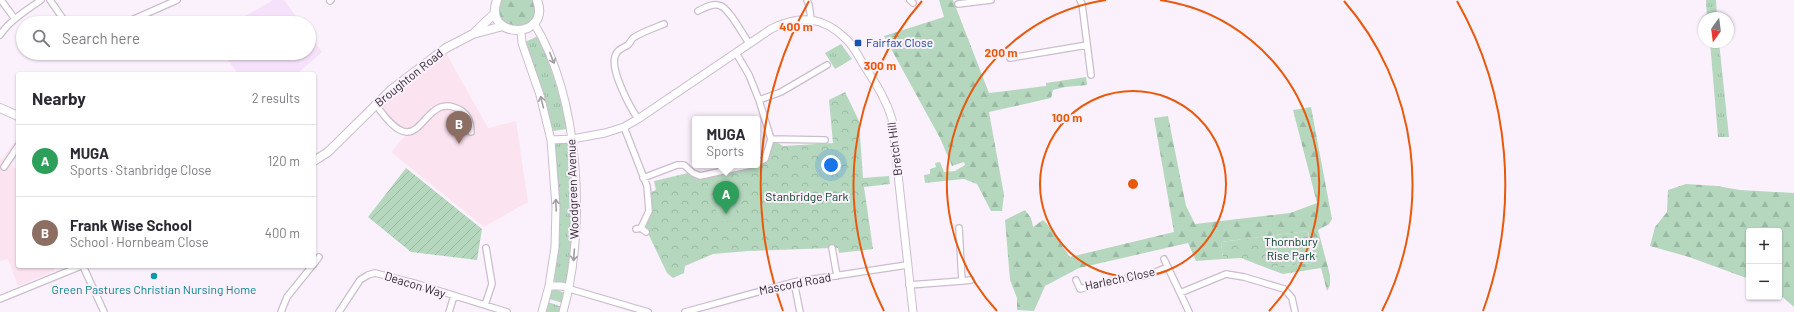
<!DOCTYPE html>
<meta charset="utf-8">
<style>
:root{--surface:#fff;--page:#f7f7f7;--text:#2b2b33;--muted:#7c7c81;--line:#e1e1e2;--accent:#2563eb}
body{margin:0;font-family:Barlow,sans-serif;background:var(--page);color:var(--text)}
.controls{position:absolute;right:12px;bottom:12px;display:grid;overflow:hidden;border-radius:4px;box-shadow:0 1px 3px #0004}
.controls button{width:36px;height:36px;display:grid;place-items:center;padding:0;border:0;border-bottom:1px solid var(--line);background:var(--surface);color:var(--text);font:20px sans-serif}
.compass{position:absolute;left:1698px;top:12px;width:36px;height:36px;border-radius:50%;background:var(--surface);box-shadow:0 1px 3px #0004;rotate:194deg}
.you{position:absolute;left:831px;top:165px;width:14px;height:14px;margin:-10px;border:3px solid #fff;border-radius:50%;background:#1a73e8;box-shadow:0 0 0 6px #1a73e833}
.badge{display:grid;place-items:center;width:26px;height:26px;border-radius:50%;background:var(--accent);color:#fff;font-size:13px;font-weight:700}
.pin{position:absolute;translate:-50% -33px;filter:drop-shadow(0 1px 2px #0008)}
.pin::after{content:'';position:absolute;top:21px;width:14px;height:12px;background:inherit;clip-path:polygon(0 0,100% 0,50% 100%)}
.popup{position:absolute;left:692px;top:116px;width:68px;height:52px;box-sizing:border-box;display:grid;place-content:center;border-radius:4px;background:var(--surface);filter:drop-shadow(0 1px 3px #0005);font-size:13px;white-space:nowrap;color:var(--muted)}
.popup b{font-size:15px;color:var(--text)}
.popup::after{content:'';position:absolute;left:50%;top:100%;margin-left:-8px;border:8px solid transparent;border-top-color:var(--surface)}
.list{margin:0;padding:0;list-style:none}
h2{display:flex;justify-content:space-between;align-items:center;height:52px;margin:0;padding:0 16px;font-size:17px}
h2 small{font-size:13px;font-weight:400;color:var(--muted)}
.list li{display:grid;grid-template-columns:26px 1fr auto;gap:12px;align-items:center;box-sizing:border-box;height:72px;padding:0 16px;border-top:1px solid var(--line)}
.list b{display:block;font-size:15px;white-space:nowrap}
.list p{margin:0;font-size:13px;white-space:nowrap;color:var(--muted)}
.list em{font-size:13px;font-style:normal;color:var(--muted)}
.icon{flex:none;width:22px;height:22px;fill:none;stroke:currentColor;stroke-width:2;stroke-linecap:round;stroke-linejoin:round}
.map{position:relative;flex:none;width:1794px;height:312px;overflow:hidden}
.search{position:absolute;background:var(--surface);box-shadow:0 1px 3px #0004;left:16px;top:16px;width:300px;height:44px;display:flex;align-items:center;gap:10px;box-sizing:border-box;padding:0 14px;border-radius:22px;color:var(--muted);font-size:15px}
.panel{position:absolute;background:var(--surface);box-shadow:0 1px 3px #0004;left:16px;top:72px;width:300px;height:196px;border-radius:4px}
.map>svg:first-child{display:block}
.built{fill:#f6e1fa}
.education{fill:#fbe3ef}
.grass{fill:url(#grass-tufts)}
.forest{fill:url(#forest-firs)}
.park{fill:url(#park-crowns)}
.garden{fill:url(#garden-furrows)}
.pitch{fill:#b4d7be}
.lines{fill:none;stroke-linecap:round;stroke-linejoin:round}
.minor-casing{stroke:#ccbccf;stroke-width:8}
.tertiary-casing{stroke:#ccbccf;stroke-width:9}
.secondary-casing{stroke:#ccbccf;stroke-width:10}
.minor{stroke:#fff;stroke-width:5.5}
.tertiary{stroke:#fff;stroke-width:7}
.secondary{stroke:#fff;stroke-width:8}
.oneway{stroke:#a19ea1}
.ring{fill:none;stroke:#e8590c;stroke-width:2}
.transit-dot{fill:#1a4fb4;stroke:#fbf1fd;stroke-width:1.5}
.culture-dot{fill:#0f9aa8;stroke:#fbf1fd;stroke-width:1.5}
.labels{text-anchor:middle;stroke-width:4;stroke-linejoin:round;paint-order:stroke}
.transit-label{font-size:12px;fill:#164399;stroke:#fbf1fd;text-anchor:start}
.street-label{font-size:12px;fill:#2e282f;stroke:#fbf1fd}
.park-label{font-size:12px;fill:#074424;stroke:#fbf1fd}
.culture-label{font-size:12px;fill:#0d838f;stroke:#fbf1fd}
.centre{fill:#e8590c;stroke:#fbf1fd;stroke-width:2}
.ring-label{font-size:12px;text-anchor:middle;font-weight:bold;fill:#e8590c;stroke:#fbf1fd;stroke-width:4;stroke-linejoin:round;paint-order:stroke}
</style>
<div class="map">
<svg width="1794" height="312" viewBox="0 0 1794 312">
<defs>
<pattern id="grass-tufts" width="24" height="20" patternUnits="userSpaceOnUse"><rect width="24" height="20" fill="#b4d7be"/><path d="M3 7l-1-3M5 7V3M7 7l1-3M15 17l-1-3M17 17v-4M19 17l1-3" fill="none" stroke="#9bb9a4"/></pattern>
<pattern id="forest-firs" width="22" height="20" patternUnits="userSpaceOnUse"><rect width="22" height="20" fill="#b4d7be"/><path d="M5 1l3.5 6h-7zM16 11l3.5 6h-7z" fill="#9bb9a4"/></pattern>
<pattern id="park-crowns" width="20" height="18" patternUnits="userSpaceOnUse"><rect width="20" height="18" fill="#b4d7be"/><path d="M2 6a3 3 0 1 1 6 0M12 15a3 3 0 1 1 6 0" fill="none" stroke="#9bb9a4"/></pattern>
<pattern id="garden-furrows" width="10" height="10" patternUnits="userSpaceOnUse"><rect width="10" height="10" fill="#b4d7be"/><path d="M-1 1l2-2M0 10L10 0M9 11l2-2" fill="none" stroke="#9bb9a4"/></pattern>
</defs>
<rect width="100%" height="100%" fill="#fbf1fd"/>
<!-- built -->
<path class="built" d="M273,0H284L301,23H233Z
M309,34L322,52L297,74H238L223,53H309Z"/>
<!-- education -->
<path class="education" d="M446,53L488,128L516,121L528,202L484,227L391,152L405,136L380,111L382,105Z
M17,124L18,125V155L11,165L18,170V266H53L55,271L18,286L8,259L0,261V158L2,159L18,137Z"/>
<!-- grass -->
<path class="grass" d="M1706,0H1716L1717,18H1707Z
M538,36C551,66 561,97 567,129L553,131L542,89L525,42Z
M1710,42H1719L1729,137H1718Z
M841,44L852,59L835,69L825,53Z
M567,142H569C579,189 572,238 568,285L561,282L554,283C558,236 561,190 554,143Z
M556,289L564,293L563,303L549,299L552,291Z
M548,302L562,307L561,312H545Z"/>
<!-- forest -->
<path class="forest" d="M500,0H535C545,26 506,37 499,16C498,12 499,5 500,0Z
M939,0H953L989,93L1046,86V83L1086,77L1087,85L1065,87L1053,90L1051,98L989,112L1004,195L1002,211H991L977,184L964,179L925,183L924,175L930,174V169L936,167L935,163L940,162L944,172L955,171L965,165L964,162L952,166L940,138L884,36L944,17Z
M1311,107L1332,219L1329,224L1318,230L1330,275V285L1327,291L1321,268L1283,274L1272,270V267L1312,263V252L1308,231L1221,242L1223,259L1196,261L1188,243L1079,268L1045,286L1034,311L1017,310V298L1010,280L1005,220L1025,210L1031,218L1033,227L1043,220L1047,224L1070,257L1174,232L1154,118L1168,116L1186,206L1195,224L1290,213L1317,203L1293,110Z
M1686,184L1717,186L1740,190L1794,193V307L1779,294V231H1749V279L1689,257L1650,246L1655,227L1667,212L1668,190Z"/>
<!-- park -->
<path class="park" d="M845,92L859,121L863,178L889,176L890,184L864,187L873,249L839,253L838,248H832L748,251L713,254L685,266L684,273L673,278L667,273L644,225C656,209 650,208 651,192L656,190L654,181L688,173L696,178H702L761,165L765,162L769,149L773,143H778L783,146L833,143L829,100Z
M1308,231L1312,263L1272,267V270L1241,258L1223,259L1221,242Z"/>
<!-- garden -->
<path class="garden" d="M406,168L482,229L477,260L411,252L368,217Z"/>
<!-- pitch -->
<path class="pitch" d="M716,206L736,207L735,222L716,221Z
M1303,235L1307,257L1271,262L1268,241Z"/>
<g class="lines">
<!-- minor casing -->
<g class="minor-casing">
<path id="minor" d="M1,0L15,19
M50,0L66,23
M807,0L809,5L811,19
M910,0L913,3
M1080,0L1082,4L1091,75
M330,1L331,0
M958,4L991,0
M698,11C704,8 714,2 721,6C730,10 743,35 749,43
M125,23L177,0
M0,35C10,20 27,10 41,0
M736,53L749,75L759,100L771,139L825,140
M1010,58L1087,45
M759,100L781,92L827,65
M375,104C382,113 395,132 407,132C425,132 432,92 462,111C469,116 471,123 471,132
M638,119C630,107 608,67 616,54C618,49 623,48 628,45C630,43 631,40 633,38C642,32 654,28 664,24
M624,127L647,186L649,211L641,228L636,229
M757,163L765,159L771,139
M4,167L18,146
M643,178L677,165H684L693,173L700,176L750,165
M641,228L646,232
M832,248L837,276
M1164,259L1189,312
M314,264L319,257
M83,266L104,312
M1076,280L1080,289L1107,282L1148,275L1168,267
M962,281L971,280
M794,282L800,312
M909,285L962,281L959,228
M570,289L648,312
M1180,293L1226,274L1244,277L1284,289L1292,298L1295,312
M0,299L81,266
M485,305L492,284L486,248
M281,312L287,297L312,266
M339,312L360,280L368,275L375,273L414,283L507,312
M449,312L454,296
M685,312L794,282L907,265"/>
</g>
<!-- tertiary casing -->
<g class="tertiary-casing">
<path id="tertiary" d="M534,23C580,99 587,227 563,312
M521,31L522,43L540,95L551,140L556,207L555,247L549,286L542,312
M551,140L572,139L605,133L624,127L638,119L771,29C799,15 823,16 846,39C854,46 859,58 865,67C876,84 886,99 892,119L913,312
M549,286H562L570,289"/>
</g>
<!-- secondary casing -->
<g class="secondary-casing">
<path id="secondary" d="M497,0C482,40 552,40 537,0
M475,32L495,13
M0,108L18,116
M314,161L328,152L391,90L446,48L473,34L503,26"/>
</g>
<!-- minor -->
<use href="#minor" class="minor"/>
<!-- tertiary -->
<use href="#tertiary" class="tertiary"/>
<!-- secondary -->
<use href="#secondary" class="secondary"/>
</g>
<!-- one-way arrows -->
<defs><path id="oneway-shaft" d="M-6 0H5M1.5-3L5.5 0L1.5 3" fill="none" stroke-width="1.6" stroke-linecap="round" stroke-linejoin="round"/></defs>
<g class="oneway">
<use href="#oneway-shaft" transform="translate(552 58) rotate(68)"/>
<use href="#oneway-shaft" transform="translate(542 102) rotate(-104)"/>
<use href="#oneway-shaft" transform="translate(556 205) rotate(-92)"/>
<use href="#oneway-shaft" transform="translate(574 255) rotate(94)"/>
</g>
<!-- distance rings -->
<g class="ring">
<circle cx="1133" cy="184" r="93"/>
<path d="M997 311A186 186 0 0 1 1106 0M1160 0A186 186 0 0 1 1269 311"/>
<path d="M884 311A279 279 0 0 1 922 1M1344 1A279 279 0 0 1 1382 311"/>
<path d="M783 311A372 372 0 0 1 809 1M1457 1A372 372 0 0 1 1483 311"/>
</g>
<!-- markers -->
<rect class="transit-dot" x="854" y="39" width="8" height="8" rx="2"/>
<circle class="culture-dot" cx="154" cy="276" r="4"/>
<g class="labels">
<!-- transit labels -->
<g class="transit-label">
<text x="866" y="47">Fairfax Close</text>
</g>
<!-- street labels -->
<g class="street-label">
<text transform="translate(409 78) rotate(-39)" y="4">Broughton Road</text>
<text transform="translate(895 149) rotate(-97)" y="4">Bretch Hill</text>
<text transform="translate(573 189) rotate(-92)" y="4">Woodgreen Avenue</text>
<text transform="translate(1120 279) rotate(-12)" y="4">Harlech Close</text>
<text transform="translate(795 284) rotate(-11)" y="4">Mascord Road</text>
<text transform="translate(415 285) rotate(17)" y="4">Deacon Way</text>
</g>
<!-- park labels -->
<g class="park-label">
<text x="807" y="201">Stanbridge Park</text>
<text x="1291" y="246">Thornbury<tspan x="1291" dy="14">Rise Park</tspan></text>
</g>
<!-- culture labels -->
<g class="culture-label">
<text x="154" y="294">Green Pastures Christian Nursing Home</text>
</g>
</g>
<circle cx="1133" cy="184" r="6" class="centre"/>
<g class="ring-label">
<text x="796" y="31">400 m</text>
<text x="1001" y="57">200 m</text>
<text x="880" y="70">300 m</text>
<text x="1067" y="122">100 m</text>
</g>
</svg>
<div class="controls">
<button>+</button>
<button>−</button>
</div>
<svg class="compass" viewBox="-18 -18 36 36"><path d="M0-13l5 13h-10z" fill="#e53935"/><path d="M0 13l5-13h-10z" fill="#7c7c81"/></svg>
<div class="you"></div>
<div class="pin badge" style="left:726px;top:214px;background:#2e9e5b">A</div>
<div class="popup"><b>MUGA</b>Sports</div>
<div class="pin badge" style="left:459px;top:144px;background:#8d6e63">B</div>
<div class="search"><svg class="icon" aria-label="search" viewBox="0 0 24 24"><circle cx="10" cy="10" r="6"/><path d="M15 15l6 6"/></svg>Search here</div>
<section class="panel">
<h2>Nearby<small>2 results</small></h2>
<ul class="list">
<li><span class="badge" style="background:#2e9e5b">A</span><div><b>MUGA</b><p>Sports · Stanbridge Close</p></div><em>120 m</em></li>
<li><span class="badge" style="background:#8d6e63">B</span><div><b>Frank Wise School</b><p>School · Hornbeam Close</p></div><em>400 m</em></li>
</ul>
</section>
</div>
